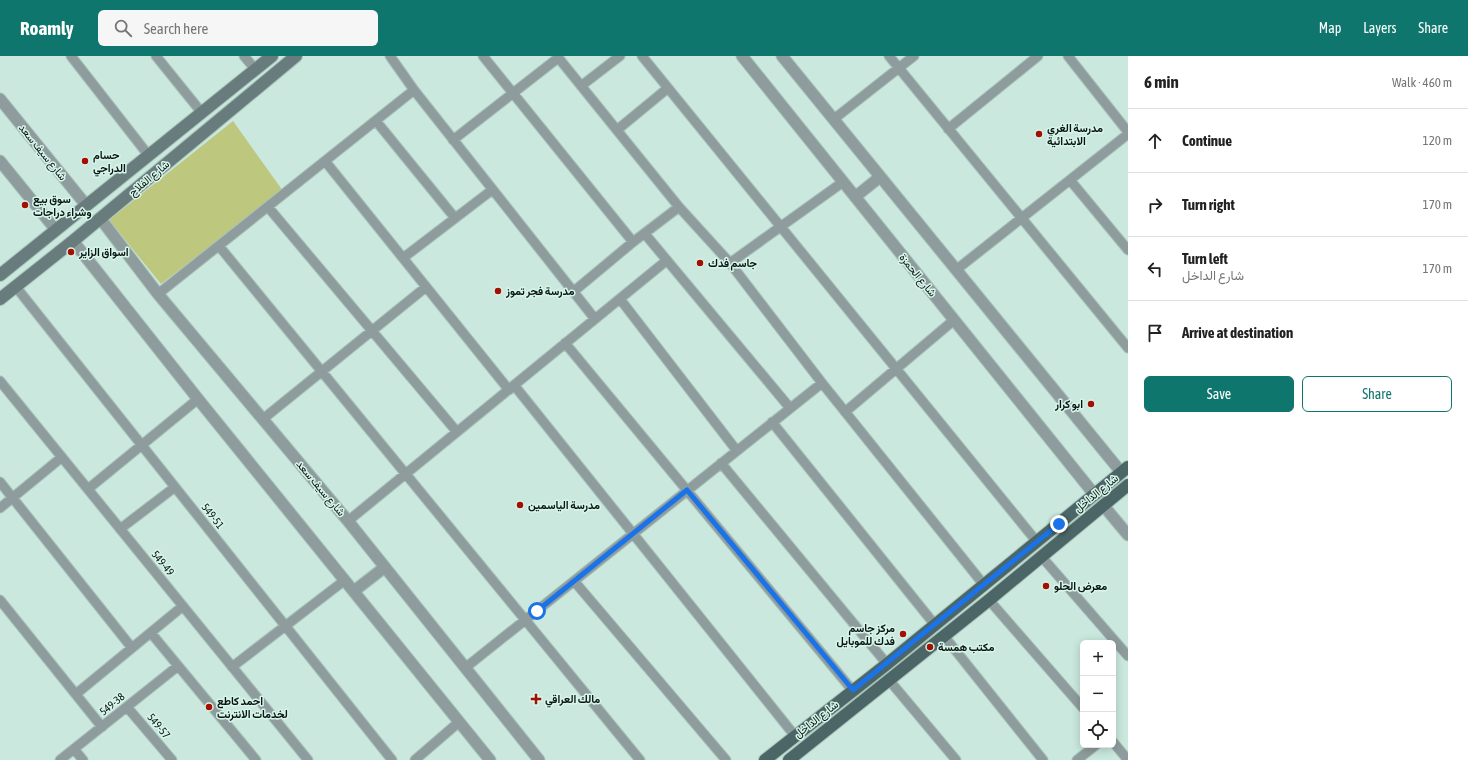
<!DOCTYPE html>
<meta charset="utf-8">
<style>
:root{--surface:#fff;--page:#f6f6f6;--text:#222;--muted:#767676;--line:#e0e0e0;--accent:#0f766e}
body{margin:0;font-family:"Asap Condensed",Vazirmatn,sans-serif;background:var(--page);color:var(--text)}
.controls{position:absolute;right:12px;bottom:12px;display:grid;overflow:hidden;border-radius:6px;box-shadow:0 2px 10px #0003}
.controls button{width:36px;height:36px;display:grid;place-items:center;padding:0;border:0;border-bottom:1px solid var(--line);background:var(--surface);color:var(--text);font:20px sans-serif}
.stop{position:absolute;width:12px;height:12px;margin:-9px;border:3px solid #1a73e8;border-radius:50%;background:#fff}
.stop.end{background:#1a73e8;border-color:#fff;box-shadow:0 1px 4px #0008}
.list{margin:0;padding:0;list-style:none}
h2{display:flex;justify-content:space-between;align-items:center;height:52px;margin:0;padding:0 16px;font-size:17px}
h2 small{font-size:13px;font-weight:400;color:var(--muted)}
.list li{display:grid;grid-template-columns:26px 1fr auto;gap:12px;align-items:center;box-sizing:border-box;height:64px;padding:0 16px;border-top:1px solid var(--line)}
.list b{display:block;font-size:15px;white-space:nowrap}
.list p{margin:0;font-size:13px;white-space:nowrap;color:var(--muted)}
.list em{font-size:13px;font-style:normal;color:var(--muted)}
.actions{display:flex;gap:8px;padding:12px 16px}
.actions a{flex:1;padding:9px 0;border:1px solid var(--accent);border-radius:6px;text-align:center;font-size:14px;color:var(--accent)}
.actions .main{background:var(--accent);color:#fff}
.icon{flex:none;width:22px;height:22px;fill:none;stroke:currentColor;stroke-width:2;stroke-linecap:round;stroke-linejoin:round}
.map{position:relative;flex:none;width:1128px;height:704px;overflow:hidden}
header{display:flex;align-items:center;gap:24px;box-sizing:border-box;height:56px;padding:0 20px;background:var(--accent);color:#fff}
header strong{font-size:19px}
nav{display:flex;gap:22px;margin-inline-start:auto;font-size:14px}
.search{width:280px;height:36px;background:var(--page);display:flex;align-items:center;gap:10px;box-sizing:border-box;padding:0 14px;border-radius:6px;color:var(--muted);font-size:15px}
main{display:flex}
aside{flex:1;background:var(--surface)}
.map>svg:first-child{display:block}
.green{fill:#bdc77e}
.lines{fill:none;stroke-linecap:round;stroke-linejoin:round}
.minor-casing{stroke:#a7c2b8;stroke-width:11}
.tertiary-casing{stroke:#a7c2b8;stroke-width:13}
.secondary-casing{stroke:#a7c2b8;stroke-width:14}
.primary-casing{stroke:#a7c2b8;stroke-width:14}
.minor{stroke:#8f9c9d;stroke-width:9}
.tertiary{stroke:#8f9c9d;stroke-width:11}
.secondary{stroke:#687c7d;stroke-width:12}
.primary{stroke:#4c6566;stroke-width:12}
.route{stroke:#1a73e8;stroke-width:5}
.poi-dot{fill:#a30f00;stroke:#d7f5ea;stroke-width:1.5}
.labels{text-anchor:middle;stroke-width:3;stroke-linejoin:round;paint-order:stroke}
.poi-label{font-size:11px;font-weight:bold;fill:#0a1511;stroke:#d7f5ea;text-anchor:start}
.street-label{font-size:11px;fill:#0a1511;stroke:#d7f5ea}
</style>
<header>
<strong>Roamly</strong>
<div class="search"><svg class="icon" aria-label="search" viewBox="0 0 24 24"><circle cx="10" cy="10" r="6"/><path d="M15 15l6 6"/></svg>Search here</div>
<nav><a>Map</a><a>Layers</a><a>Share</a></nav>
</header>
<main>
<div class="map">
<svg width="1128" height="704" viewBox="0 0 1128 704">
<rect width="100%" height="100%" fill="#cae8dd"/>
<!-- green -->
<path class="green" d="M233,65L283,135L161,228L109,164Z"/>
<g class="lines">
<!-- minor casing -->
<g class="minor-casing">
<path id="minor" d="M71,0L149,100
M156,0L202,57
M244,0L255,13
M390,0L414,34L595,263
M483,0L633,186
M557,0L679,151L730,207L822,327L984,529
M642,0L1037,486
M889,0L1128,292
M1068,0L1128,76
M581,30L620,0
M834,63L914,0
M376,65L455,162
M948,73L1038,0
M617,74L668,32
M453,84L558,2
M325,105L509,334
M1070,124L1128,194
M268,151L457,376
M645,178L790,352
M219,190L640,704
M403,202L492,134
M730,207L843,126
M956,214L1128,78
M16,231L392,704
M573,236L633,186L679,151
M158,238L414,34
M620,243L737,395
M565,287L853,635
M0,325L308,704
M514,329L795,680
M845,356L954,264
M263,363L426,231
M772,366L935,569
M721,407L887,608
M0,426L132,592
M88,433L198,343
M0,452L62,401
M348,465L666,205
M120,473L175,431
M1041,500L1128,600
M574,525L726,704
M0,544L102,671
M989,544L1083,652
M151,577L256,704
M944,580L1043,704
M232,611L345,524
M465,612L822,327
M889,624L956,704
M76,638L183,550
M127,651L172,704
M1113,686L1128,704
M74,693L83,704
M60,704L178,610
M415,704L459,666
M1077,704L1096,689"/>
</g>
<!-- tertiary casing -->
<g class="tertiary-casing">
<path id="tertiary" d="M742,0L1094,438
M782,0L1121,416
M0,43L86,149
M0,105L56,174
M855,141L880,121
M100,162L158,238L348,465L539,704
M73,185L198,343L490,704
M1103,449L1128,479
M354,535L385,511"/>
</g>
<!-- secondary casing -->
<g class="secondary-casing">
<path id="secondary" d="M0,219L272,0
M0,243L73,185L296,0"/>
</g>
<!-- primary casing -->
<g class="primary-casing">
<path id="primary" d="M765,704L887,608L1128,411
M789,704L989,544L1128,429"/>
</g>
<!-- minor -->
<use href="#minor" class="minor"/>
<!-- tertiary -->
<use href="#tertiary" class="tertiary"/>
<!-- secondary -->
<use href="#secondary" class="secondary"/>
<!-- primary -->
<use href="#primary" class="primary"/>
</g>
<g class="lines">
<!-- route -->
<path class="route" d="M537,555L687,434L853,634L1059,468"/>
</g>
<!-- markers -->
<g class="poi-dot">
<circle cx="1039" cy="78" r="4"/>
<circle cx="85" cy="105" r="4"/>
<circle cx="25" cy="149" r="4"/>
<circle cx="71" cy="196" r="4"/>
<circle cx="700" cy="207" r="4"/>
<circle cx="498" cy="235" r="4"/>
<circle cx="1091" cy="348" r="4"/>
<circle cx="520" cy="449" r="4"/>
<circle cx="1046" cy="530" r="4"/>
<circle cx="903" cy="578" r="4"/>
<circle cx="930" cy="591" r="4"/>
<path d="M534 637h4v4h4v4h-4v4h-4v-4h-4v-4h4z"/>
<circle cx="209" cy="651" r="4"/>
</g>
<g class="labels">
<!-- poi labels -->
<g class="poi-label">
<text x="1047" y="76">مدرسة الغري<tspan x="1047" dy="13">الابتدائية</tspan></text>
<text x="93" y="103">حسام<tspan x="93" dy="13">الدراجي</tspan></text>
<text x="33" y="147">سوق بيع<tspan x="33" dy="13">وشراء دراجات</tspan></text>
<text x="79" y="200">اسواق الزاير</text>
<text x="708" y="211">جاسم فدك</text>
<text x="506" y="239">مدرسة فجر تموز</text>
<text x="1083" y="352" text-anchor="end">ابو كرار</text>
<text x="528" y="453">مدرسة الياسمين</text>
<text x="1054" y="534">معرض الحلو</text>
<text x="895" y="576" text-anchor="end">مركز جاسم<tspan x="895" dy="13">فدك للموبايل</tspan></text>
<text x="938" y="595">مكتب همسة</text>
<text x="545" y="647">مالك العراقي</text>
<text x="217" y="649">احمد كاطع<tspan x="217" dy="13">لخدمات الانترنت</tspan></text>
</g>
<!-- street labels -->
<g class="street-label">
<text transform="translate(43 96) rotate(51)" y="4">شارع سيف سعد</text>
<text transform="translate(149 122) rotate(-40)" y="4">شارع الفلاح</text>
<text transform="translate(918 219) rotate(51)" y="4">شارع الحمزة</text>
<text transform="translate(321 432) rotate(50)" y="4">شارع سيف سعد</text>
<text transform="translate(1096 437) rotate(-39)" y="4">شارع الداخل</text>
<text transform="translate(213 460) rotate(52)" y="4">549-51</text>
<text transform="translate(163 507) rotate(51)" y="4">549-49</text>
<text transform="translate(112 648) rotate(-39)" y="4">549-38</text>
<text transform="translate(816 663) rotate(-38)" y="4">شارع الداخل</text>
<text transform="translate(159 670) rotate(50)" y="4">549-57</text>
</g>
</g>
</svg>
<div class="controls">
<button>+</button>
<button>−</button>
<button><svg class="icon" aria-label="locate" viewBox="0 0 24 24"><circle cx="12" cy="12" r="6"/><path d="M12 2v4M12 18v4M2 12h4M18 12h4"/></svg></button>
</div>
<div class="stop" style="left:537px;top:555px"></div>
<div class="stop end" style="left:1059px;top:468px"></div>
</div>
<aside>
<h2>6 min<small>Walk · 460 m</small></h2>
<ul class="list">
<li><svg class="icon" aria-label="ahead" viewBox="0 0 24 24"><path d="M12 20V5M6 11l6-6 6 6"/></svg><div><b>Continue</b></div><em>120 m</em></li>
<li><svg class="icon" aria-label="right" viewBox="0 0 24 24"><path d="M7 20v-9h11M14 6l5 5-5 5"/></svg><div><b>Turn right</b></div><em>170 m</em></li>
<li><svg class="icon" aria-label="left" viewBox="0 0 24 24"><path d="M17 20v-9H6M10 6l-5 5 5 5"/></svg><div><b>Turn left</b><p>شارع الداخل</p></div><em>170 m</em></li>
<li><svg class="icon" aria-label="arrive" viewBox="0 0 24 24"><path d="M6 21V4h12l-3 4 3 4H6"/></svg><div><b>Arrive at destination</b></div></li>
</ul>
<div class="actions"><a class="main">Save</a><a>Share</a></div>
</aside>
</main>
